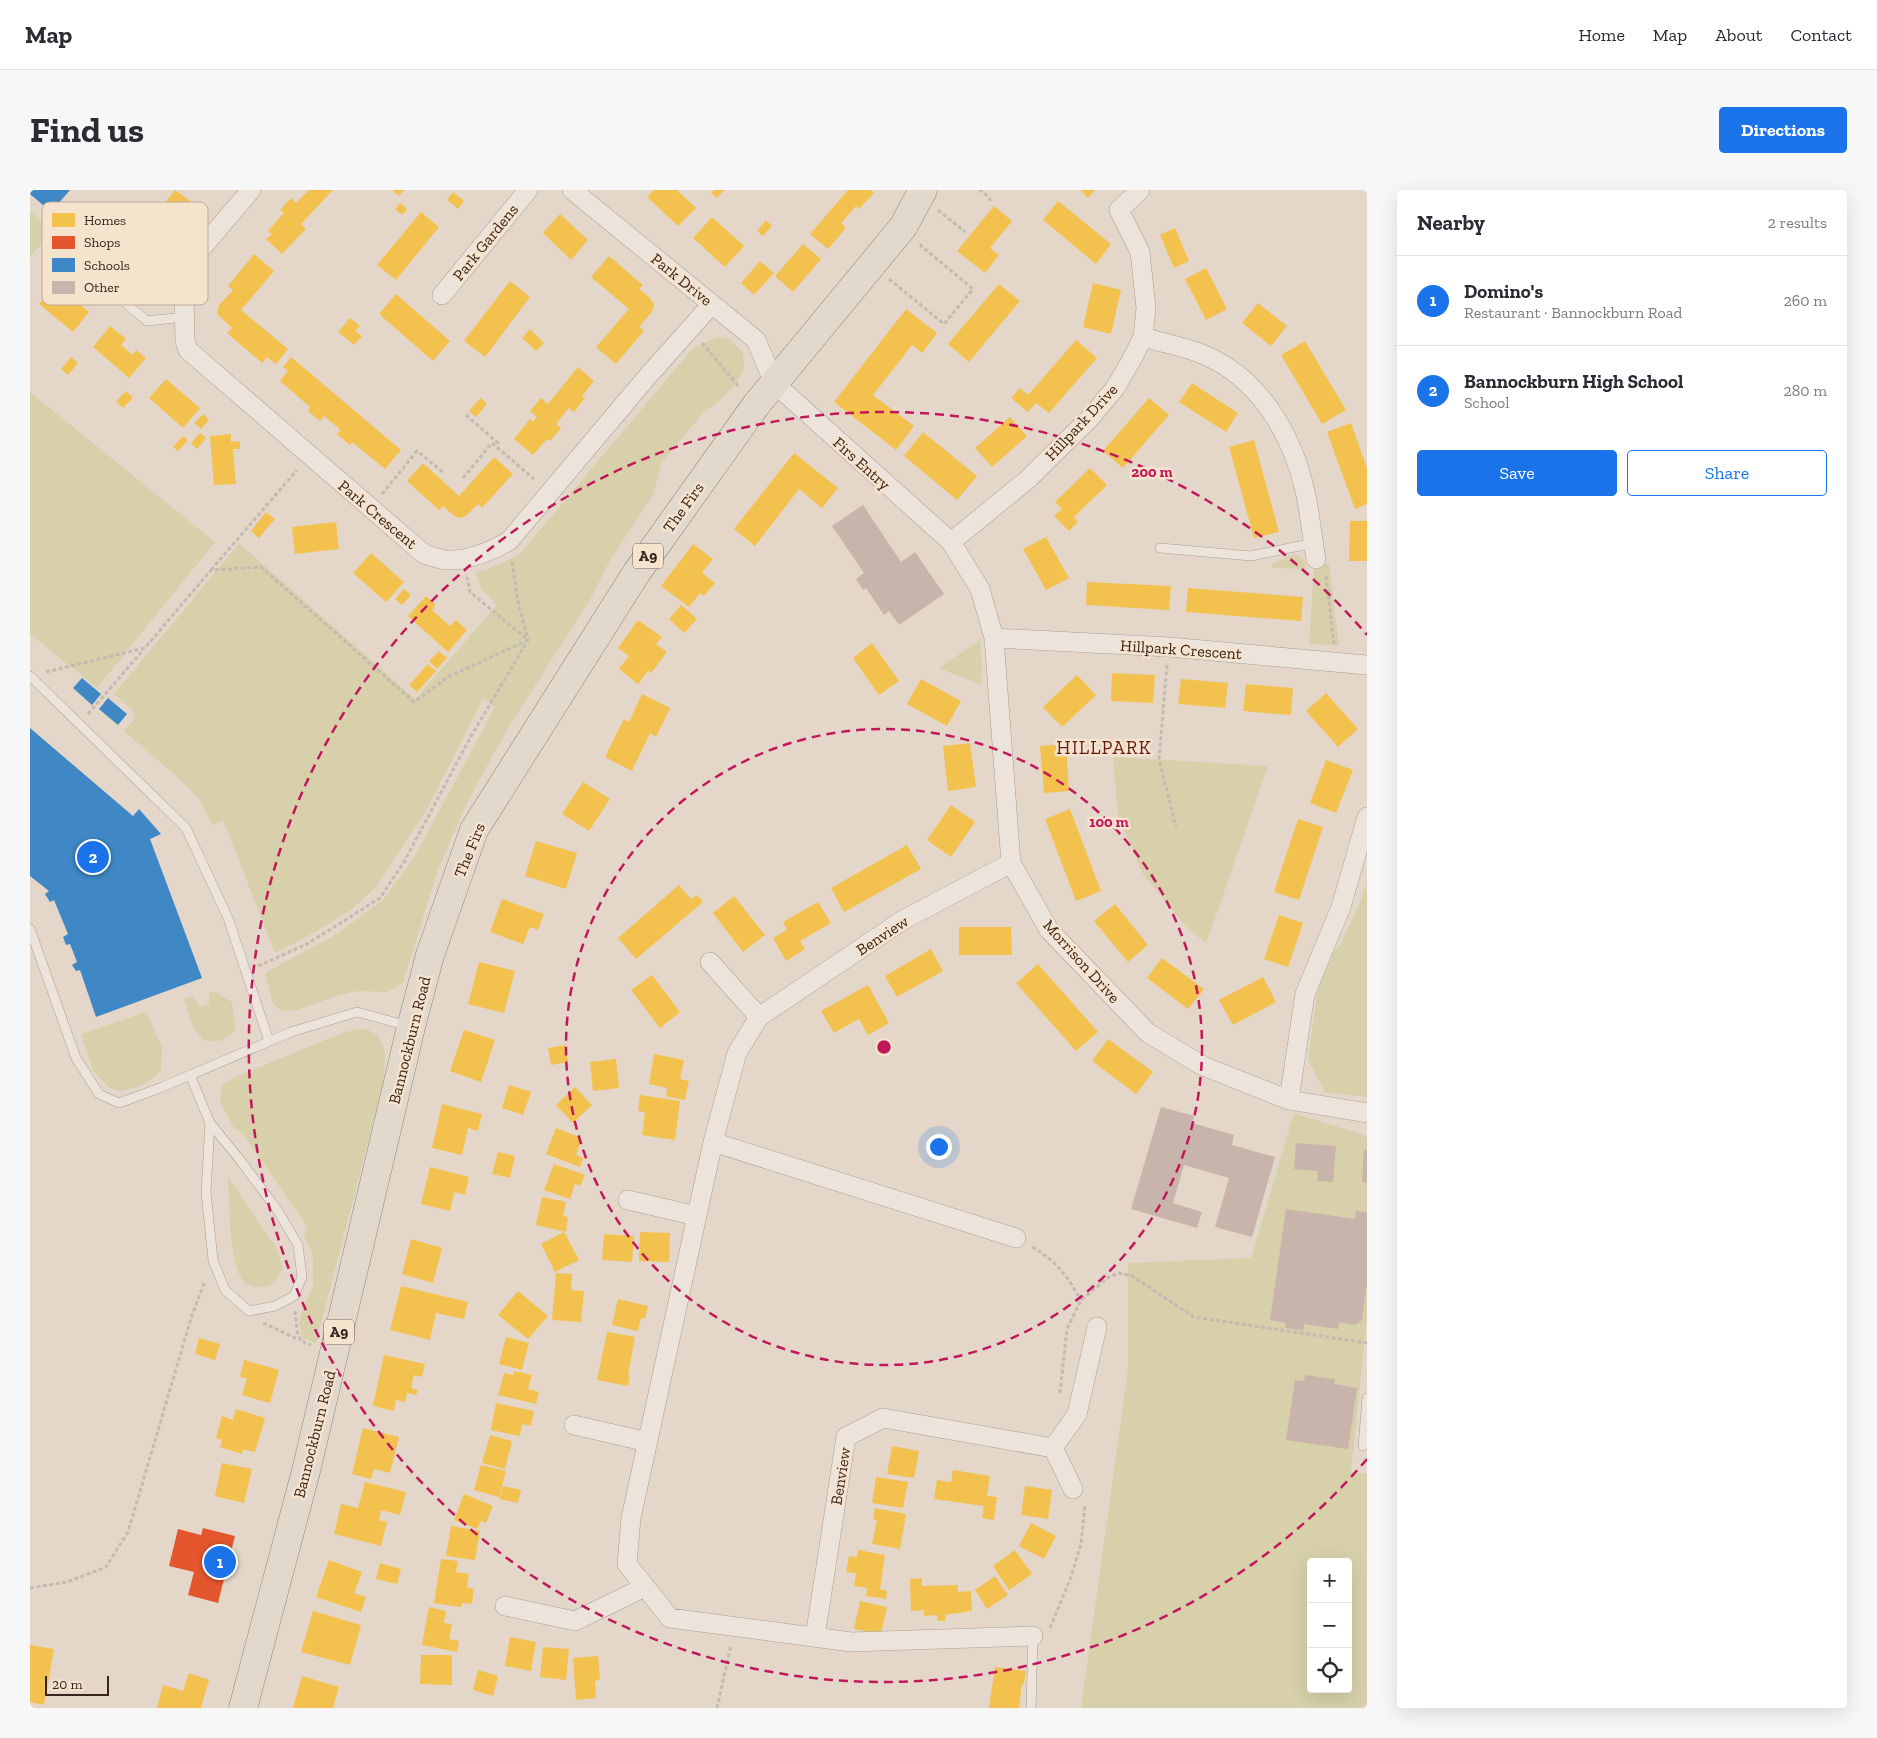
<!DOCTYPE html>
<meta charset="utf-8">
<style>
:root{--surface:#fff;--page:#f7f7f7;--text:#2b2b33;--muted:#7c7c81;--line:#e1e1e2;--accent:#1a73e8}
body{margin:0;font-family:"Zilla Slab",serif;background:var(--page);color:var(--text)}
.controls{position:absolute;right:15px;bottom:15px;display:grid;overflow:hidden;border-radius:5px;box-shadow:0 5px 20px #0002}
.controls button{width:45px;height:45px;display:grid;place-items:center;padding:0;border:0;border-bottom:1px solid var(--line);background:var(--surface);color:var(--text);font:25px sans-serif}
.scale{position:absolute;left:15px;bottom:12px;width:64px;box-sizing:border-box;padding-left:5px;border:2px solid #37241b;border-top:0;font-size:14px;line-height:18px;white-space:nowrap;color:#37241b;-webkit-text-stroke:4px #f6e3ce;paint-order:stroke}
.you{position:absolute;left:908px;top:956px;width:18px;height:18px;margin:-12px;border:4px solid #fff;border-radius:50%;background:#1a73e8;box-shadow:0 0 0 8px #1a73e833}
.badge{display:grid;place-items:center;width:32px;height:32px;border-radius:50%;background:var(--accent);color:#fff;font-size:16px;font-weight:700}
.pin{position:absolute;translate:-50% -50%;border:2px solid #fff;box-shadow:0 1px 5px #0006}
.list{margin:0;padding:0;list-style:none}
h2{display:flex;justify-content:space-between;align-items:center;height:65px;margin:0;padding:0 20px;font-size:21px}
h2 small{font-size:16px;font-weight:400;color:var(--muted)}
.list li{display:grid;grid-template-columns:32px 1fr auto;gap:15px;align-items:center;box-sizing:border-box;height:90px;padding:0 20px;border-top:1px solid var(--line)}
.list b{display:block;font-size:19px;white-space:nowrap}
.list p{margin:0;font-size:16px;white-space:nowrap;color:var(--muted)}
.list em{font-size:16px;font-style:normal;color:var(--muted)}
.actions{display:flex;gap:10px;padding:15px 20px}
.actions a{flex:1;padding:11px 0;border:1px solid var(--accent);border-radius:5px;text-align:center;font-size:18px;color:var(--accent)}
.actions .main{background:var(--accent);color:#fff}
.icon{flex:none;width:28px;height:28px;fill:none;stroke:currentColor;stroke-width:2;stroke-linecap:round;stroke-linejoin:round}
.map{position:relative;flex:none;width:1337px;height:1518px;overflow:hidden;border-radius:5px}
header{display:flex;align-items:center;gap:30px;box-sizing:border-box;height:70px;padding:0 25px;background:var(--surface);border-bottom:1px solid var(--line)}
header strong{font-size:24px}
nav{display:flex;gap:28px;margin-inline-start:auto;font-size:18px}
.intro{display:flex;align-items:center;justify-content:space-between;box-sizing:border-box;height:120px;padding:0 30px}
h1{margin:0;font-size:35px}
.button{padding:12px 22px;border-radius:5px;background:var(--accent);color:#fff;font-size:18px;font-weight:700}
main{display:flex;gap:30px;padding:0 30px}
aside{flex:1;background:var(--surface);border-radius:5px;box-shadow:0 5px 20px #0002}
.map>svg:first-child{display:block}
.green{fill:#d7d0ab;fill-rule:evenodd}
.homes{fill:#f2c14e}
.shops{fill:#e4572e}
.schools{fill:#3f88c5}
.building{fill:#c8b4aa}
.lines{fill:none;stroke-linecap:round;stroke-linejoin:round}
.lane-casing{stroke:#a99d93;stroke-width:10}
.street-casing{stroke:#a99d93;stroke-width:20}
.primary-casing{stroke:#8e827a;stroke-width:29}
.path{stroke:#c4bab2;stroke-width:3;stroke-dasharray:4 2.5;stroke-linecap:butt}
.lane{stroke:#ece4db;stroke-width:9}
.street{stroke:#ece4db;stroke-width:19}
.primary{stroke:#e3d8cc;stroke-width:28}
.ring{fill:none;stroke:#c2185b;stroke-width:2.5;stroke-dasharray:9 6}
.labels{text-anchor:middle;stroke-width:5;stroke-linejoin:round;paint-order:stroke}
.shield{fill:#f6e3ce;stroke:#705d51;stroke-width:1}
.shield-label{font-size:15px;font-weight:bold;fill:#37241b}
.street-label{font-size:16px;fill:#37241b;stroke:#f6e3ce}
.quarter-label{font-size:19px;letter-spacing:1px;fill:#651b19;stroke:#f6e3ce}
.key{fill:#f6e3ce;stroke:#bdaa98;stroke-width:1}
.key-label{font-size:14px;fill:#37241b}
.centre{fill:#c2185b;stroke:#f6e3ce;stroke-width:2.5}
.ring-label{font-size:15px;text-anchor:middle;font-weight:bold;fill:#c2185b;stroke:#f6e3ce;stroke-width:5;stroke-linejoin:round;paint-order:stroke}
</style>
<header>
<strong>Map</strong>
<nav><a>Home</a><a>Map</a><a>About</a><a>Contact</a></nav>
</header>
<div class="intro"><h1>Find us</h1><a class="button">Directions</a></div>
<main>
<div class="map">
<svg width="1337" height="1518" viewBox="0 0 1337 1518">
<rect width="100%" height="100%" fill="#e4d7c9"/>
<!-- green -->
<path class="green" d="M0,21L22,40L0,68Z
M687,147L699,149L713,162L714,179L704,196L688,212L674,222L632,272L623,305L579,372L561,408L475,543L437,613L408,679L373,793L357,802L327,801L307,806L267,820L252,821L243,814L235,783L305,745L353,710L385,666L465,517L453,509L397,619L346,697L321,720L280,745L245,763L193,630L182,635L170,610L154,593L94,541L105,529L102,520L84,504L209,353L385,509L467,415L451,399L446,382L456,380L489,365L663,158Z
M0,202L185,352L67,498L0,444Z
M1264,364C1273,367 1275,370 1277,379L1241,378L1244,373Z
M1299,373L1309,456L1279,454L1284,379Z
M950,450L952,476L951,495L909,478Z
M1083,567L1238,576L1176,754L1153,733L1113,684L1088,626Z
M1337,690V907L1295,902L1278,870L1287,802L1298,766L1310,756L1332,707Z
M179,802L187,803L202,812L206,839C196,850 188,854 173,850L163,838L154,809L163,807L170,817L179,814Z
M116,822L132,857L131,880L121,890L107,897L91,901L80,898L63,881L51,844Z
M334,838L348,845L355,862L354,890L286,1153L272,1148L269,1133L272,1121L283,1097V1065L274,1046L277,1036L213,944L204,938L190,911L192,895L205,887L315,842Z
M1264,923L1337,946V1128L1321,1282L1337,1284V1518H1051L1098,1179V1073L1221,1068ZM1281,1372H1318V1499H1281Z
M198,987L247,1059L253,1079C246,1091 241,1098 227,1097C220,1097 214,1093 211,1088C198,1063 200,1016 198,987Z"/>
<!-- homes -->
<path class="homes" d="M145,0L166,15L142,44L123,28Z
M279,0H303L271,34L276,39L252,64L236,49L242,44L238,41L254,23L250,20L261,8L266,13Z
M362,0H374L369,6Z
M624,0H647L666,18L648,36L617,7Z
M684,0H694L687,8L681,3Z
M818,0H840L844,3L829,19L826,16L811,33L816,38L798,59L780,44Z
M1050,0H1065L1058,8Z
M423,2L434,11L428,19L417,10Z
M1028,11L1081,54L1066,74L1013,30Z
M370,13L377,19L372,25L365,19Z
M964,16L982,31L960,58L969,65L955,83L927,61Z
M391,22L409,37L366,90L347,75Z
M530,24L558,50L541,70L513,43Z
M682,27L714,56L695,77L663,48Z
M736,30L742,36L733,46L727,41Z
M1145,38L1159,71L1144,78L1130,45Z
M773,54L791,69L763,102L745,86Z
M224,64L244,81L211,120L258,159L246,174L237,167L232,173L197,143L202,138L187,124L189,115L203,100L198,96Z
M579,66L613,95L609,99L620,108L624,115L622,122L609,137L614,141L586,174L566,157L599,119L561,87Z
M730,71L744,83L724,105L711,93Z
M1176,78L1197,119L1176,130L1155,89Z
M480,91L500,107L455,167L434,151Z
M1063,93L1091,100L1081,144L1053,137Z
M25,94L59,122L43,142L9,114Z
M969,94L990,111L939,172L918,154Z
M366,104L420,151L403,171L349,124Z
M1228,113L1257,136L1241,156L1212,133Z
M876,119L907,143L892,163L882,155L843,205L884,236L866,260L804,212Z
M320,128L330,136L325,141L332,146L324,155L308,142Z
M80,136L96,149L91,155L102,165L106,160L116,168L99,188L63,157Z
M500,139L514,153L506,161L492,148Z
M1046,150L1067,168L1019,223L1006,213L998,222L981,208L990,198L998,205Z
M1275,151L1316,220L1292,234L1251,165Z
M41,167L48,173L38,185L31,179Z
M261,167L371,260L355,279L322,252L320,255L307,244L311,240L294,226L290,231L278,221L280,217L250,191L258,181L253,177Z
M548,177L564,191L552,206L555,208L544,222L539,218L526,234L531,238L520,251L517,249L503,265L484,249L500,229L503,232L507,227L500,221L511,208L518,214Z
M136,189L170,218L153,238L119,208Z
M1162,193L1208,223L1196,242L1149,212Z
M96,201L103,208L93,218L86,211Z
M451,208L457,214L446,227L439,221Z
M1119,208L1139,225L1093,278L1073,261Z
M173,224L179,230L171,239L164,233Z
M980,227L997,246L962,277L945,258Z
M1321,233L1337,278V314L1325,319L1297,242Z
M893,242L947,286L927,310L874,266Z
M170,243L176,248L167,259L161,253Z
M201,244V252L210,251V259H203L206,294L184,295L180,246Z
M153,246L158,250L148,261L143,257Z
M1224,250L1249,342L1224,348L1199,257Z
M764,263L808,298L792,318L769,299L725,356L704,339Z
M464,267L483,284L452,318L448,314L436,326L430,328L424,326L413,316L409,320L377,291L393,273L429,306Z
M1060,278L1077,295L1044,327L1048,332L1039,341L1024,326L1032,319L1025,312Z
M236,322L245,329L229,348L221,341Z
M1320,331H1337V371H1319Z
M306,332L309,359L265,364L262,337Z
M1016,347L1039,388L1016,400L993,359Z
M663,354L683,369L672,383L685,393L674,406L670,403L659,417L631,396Z
M341,363L374,392L356,412L323,383Z
M1057,392L1141,396L1139,420L1056,415Z
M1158,398L1273,407L1271,431L1156,422Z
M374,399L381,405L372,415L365,409Z
M396,406L406,415L402,420L420,436L426,430L437,440L418,462L378,426Z
M651,415L667,429L654,443L639,429Z
M608,430L632,447L626,454L637,462L621,483L618,481L608,494L589,479L599,466L588,458Z
M842,453L869,491L849,505L823,468Z
M409,461L417,468L407,479L399,471Z
M398,474L406,481L387,502L379,495Z
M1082,483L1125,485L1123,513L1081,511Z
M1047,485L1066,505L1032,537L1013,517Z
M891,489L931,511L917,536L877,514Z
M1151,489L1198,493L1195,518L1148,514Z
M1216,494L1263,498L1261,525L1213,521Z
M1296,503L1328,539L1308,557L1276,521Z
M612,504L640,518L626,547L620,543L602,581L575,567L594,529L599,532Z
M940,553L946,597L918,601L913,556Z
M1036,554L1039,601L1014,603L1010,556Z
M1296,570L1323,580L1306,623L1280,613Z
M553,592L580,609L559,641L532,624Z
M921,615L945,632L921,667L897,650Z
M1040,619L1071,701L1046,711L1015,629Z
M1268,629L1293,637L1269,710L1244,702Z
M506,651L547,663L536,699L495,686Z
M877,655L891,679L814,722L801,698Z
M649,695L661,709L667,705L673,712L606,769L588,748Z
M704,706L735,745L713,762L683,723Z
M472,709L514,724L508,740L500,737L493,754L460,742Z
M788,712L801,733L770,751L775,759L756,771L743,748L757,740L753,732Z
M1085,714L1118,755L1098,772L1064,731Z
M1249,725L1273,733L1258,777L1234,769Z
M929,737H981L982,765H929Z
M901,759L913,781L867,807L855,786Z
M1132,768L1174,799L1158,819L1117,788Z
M449,772L485,781L474,823L438,814Z
M1008,774L1068,842L1046,861L986,793Z
M622,785L650,822L630,838L601,800Z
M1233,787L1246,812L1203,835L1189,810Z
M838,795L859,833L838,845L829,829L804,843L791,821Z
M434,840L465,850L451,892L420,881Z
M1078,849L1123,882L1106,904L1062,871Z
M535,855L538,872L521,875L518,858Z
M624,864L654,870L650,889L659,891L655,910L636,906L637,898L619,894Z
M586,869L589,898L563,901L560,872Z
M479,895L501,902L493,925L472,918Z
M545,897L562,915L543,933L526,915Z
M610,905L650,911L645,950L612,945L615,922L608,921Z
M412,914L452,924L448,941L438,938L432,965L402,958Z
M526,938L552,948L546,965L553,968L550,977L516,964Z
M468,962L485,966L480,988L462,984Z
M524,974L555,985L550,996L545,994L540,1009L514,1000Z
M400,977L439,987L435,1005L424,1002L420,1021L391,1014Z
M512,1007L536,1012L533,1026L538,1027L536,1042L506,1035Z
M534,1042L549,1070L525,1082L511,1054Z
M610,1042L640,1043L639,1072L609,1071Z
M574,1044L604,1046L602,1072L572,1070Z
M381,1049L412,1058L403,1093L372,1084Z
M526,1083L542,1084L541,1100L554,1101L551,1132L522,1130Z
M371,1096L438,1112L434,1129L406,1123L400,1150L360,1140Z
M488,1101L518,1126L498,1149L468,1125Z
M588,1109L618,1116L615,1129L611,1128L608,1141L582,1135Z
M577,1142L605,1147L598,1185H600L598,1196L567,1190Z
M476,1147L499,1153L492,1180L469,1174Z
M169,1148L190,1154L185,1170L165,1164Z
M354,1165L395,1174L392,1187L384,1185L381,1198L388,1200L386,1205L377,1203L375,1212L366,1210L364,1221L343,1216Z
M214,1170L249,1180L240,1213L212,1205L217,1188L210,1187Z
M484,1181L502,1185L498,1199L509,1202L506,1214L468,1205L474,1183L483,1185Z
M466,1213L504,1221L501,1236L492,1234L490,1246L461,1240Z
M206,1219L235,1228L225,1262L213,1259L212,1264L190,1257L192,1250L186,1248L192,1226L203,1230Z
M333,1238L369,1247L360,1283L344,1279L341,1289L322,1284Z
M460,1245L482,1251L475,1279L452,1273Z
M862,1256L889,1261L884,1288L857,1284Z
M192,1273L222,1279L214,1313L185,1306Z
M451,1275L476,1281L469,1307L444,1300Z
M923,1280L960,1286L957,1306L967,1307L964,1330L952,1328L954,1316L904,1309L907,1290L921,1292Z
M846,1287L878,1292L873,1318L842,1313Z
M335,1292L376,1302L370,1325L351,1320L349,1330L357,1332L351,1356L304,1344L311,1314L328,1318Z
M473,1296L491,1300L488,1313L469,1309Z
M995,1296L1022,1300L1018,1329L991,1325Z
M434,1304L463,1316L456,1333L451,1331L447,1339L424,1330Z
M845,1318L876,1324L870,1359L842,1354L847,1330L843,1329Z
M1001,1333L1026,1346L1014,1369L989,1356Z
M421,1336L450,1341L445,1370L416,1366Z
M828,1360L855,1365L850,1399L857,1401L856,1409L836,1406L837,1398L824,1396L826,1383L816,1382L819,1366L827,1367Z
M985,1360L1002,1384L979,1400L963,1376Z
M411,1369L428,1371L426,1382L439,1384L437,1398L444,1399L442,1414L432,1413L431,1417L404,1413Z
M299,1370L332,1382L324,1403L336,1407L331,1422L286,1407Z
M350,1373L371,1379L367,1394L346,1389Z
M965,1386L978,1405L957,1419L945,1400Z
M892,1388V1396L928,1395V1402L941,1401L942,1421L915,1425V1431H907V1425L894,1426V1420L881,1421L880,1389Z
M830,1411L857,1417L851,1444L824,1439Z
M399,1417L416,1421L414,1433L422,1434L419,1449L429,1451L427,1462L392,1455Z
M283,1421L331,1435L320,1475L271,1462Z
M480,1447L506,1452L501,1481L475,1476Z
M0,1455L24,1459L14,1515L0,1512Z
M513,1457L539,1459L536,1490L510,1487Z
M391,1465H422V1495L390,1494Z
M568,1466L570,1490L565,1491L566,1508L546,1510L543,1468Z
M965,1477L996,1481L994,1494H992L989,1518H959Z
M448,1480L468,1486L463,1506L443,1500Z
M159,1483L179,1490L171,1518H127L133,1495L153,1501Z
M272,1486L309,1497L303,1518H263Z"/>
<!-- shops -->
<path class="shops" d="M173,1338L205,1346L188,1413L158,1405L164,1382L139,1376L148,1339L171,1345Z"/>
<!-- schools -->
<path class="schools" d="M0,0H40L21,22L0,4Z
M52,488L71,504L62,515L43,498Z
M78,508L97,524L88,535L69,519Z
M0,538L103,626L109,619L131,644L120,649L172,788L66,827L50,780L46,781L42,775L47,772L40,754L36,755L33,747L38,744L24,710L20,712L15,704L19,701L0,686Z"/>
<!-- building -->
<path class="building" d="M833,315L871,372L885,362L914,404L869,435L859,421L854,425L836,398L833,400L826,389L834,383L802,336Z
M1131,917L1164,926L1162,933L1204,945L1202,955L1245,967L1222,1047L1185,1037L1199,988L1154,975L1143,1013L1172,1022L1167,1038L1101,1019Z
M1266,953L1306,956L1303,992L1287,991L1288,981L1264,979Z
M1334,960H1337V993L1332,992Z
M1256,1019L1325,1029L1326,1021L1337,1022V1094L1332,1130L1325,1135L1309,1132L1308,1139L1274,1134L1273,1140L1255,1138L1256,1133L1240,1130Z
M1275,1185L1305,1189L1304,1194L1327,1198L1318,1259L1256,1250L1265,1190L1274,1191Z"/>
<g class="lines">
<!-- lane casing -->
<g class="lane-casing">
<path id="lane" d="M50,75L117,131L154,127
M1130,358L1221,366L1284,353
M0,486L156,638L198,728L239,851
M0,739L46,868L69,904L89,913L130,898L261,842L327,822L378,836
M160,885L180,933L210,970L248,1021L268,1055L272,1087L264,1106L245,1116L219,1121L195,1100L183,1070L176,1002L180,933
M1333,1256L1337,1208
M1001,1518L1003,1446"/>
</g>
<!-- street casing -->
<g class="street-casing">
<path id="street" d="M221,0L169,61L154,105L155,151L158,160L394,364C402,366 410,370 418,370C439,371 461,361 479,351L617,187L682,114
M542,0L726,150L744,193L921,352L950,399L964,448L981,673L1019,740L1118,843L1173,876L1259,910L1337,923
M412,105L498,0
M1113,147C1132,153 1153,156 1172,164C1229,187 1262,244 1275,301C1280,323 1282,347 1286,369
M921,352L997,290L1061,227L1085,198L1101,171L1113,147L1116,118L1110,62L1089,20L1110,0
M964,448L1139,457L1337,475
M981,673L873,730L729,827L707,863L683,952L601,1328L597,1374L640,1428L821,1452L1003,1446
M680,772L729,827
M1259,910L1275,804L1311,717L1337,627
M683,952L986,1048
M598,1010L667,1026
M544,1235L618,1252
M1043,1299L1023,1258L1047,1224L1067,1137
M475,1416L545,1431L615,1397
M785,1447L816,1247L853,1228L1023,1258"/>
</g>
<!-- primary casing -->
<g class="primary-casing">
<path id="primary" d="M213,1518L276,1281L381,837L400,765L444,640L607,382L726,215L873,37L893,0"/>
</g>
<!-- path -->
<path class="path" d="M949,0L954,2L962,12
M908,20L935,42
M859,89L914,134L943,99L889,54
M672,153L710,198
M436,225L468,253L466,256
M433,288L462,253L504,289
M352,304L387,261L414,283
M181,380L267,280
M1296,386L1304,454
M1137,475L1129,569L1146,637
M16,482L115,458L181,380L231,377L384,512L418,487L498,450L440,402L437,387
M58,524L114,459
M228,776L277,754L350,708L374,672L440,548L498,450L488,412L482,371
M1002,1057C1028,1072 1036,1085 1051,1110
M265,1121L267,1141L271,1151L281,1155
M233,1133L270,1150
M1030,1203L1037,1139L1051,1110L1079,1087L1089,1083L1102,1086L1164,1127L1337,1153
M0,1398L37,1392L76,1377L98,1342L162,1125L175,1091
M1020,1438L1041,1387L1051,1354L1055,1315
M687,1518L701,1455"/>
<!-- lane -->
<use href="#lane" class="lane"/>
<!-- street -->
<use href="#street" class="street"/>
<!-- primary -->
<use href="#primary" class="primary"/>
</g>
<!-- distance rings -->
<g class="ring">
<circle cx="854" cy="857" r="318"/>
<path d="M1337 1269A635 635 0 1 1 1337 445"/>
</g>
<g class="labels">
<!-- shield labels -->
<g class="shield">
<rect x="603" y="353.5" width="30" height="25" rx="4"/>
<rect x="294" y="1129.5" width="30" height="25" rx="4"/>
</g>
<g class="shield-label">
<text x="618" y="371">A9</text>
<text x="309" y="1147">A9</text>
</g>
<!-- street labels -->
<g class="street-label">
<text transform="translate(455 52) rotate(-51)" y="6">Park Gardens</text>
<text transform="translate(652 89) rotate(39)" y="6">Park Drive</text>
<text transform="translate(1051 232) rotate(-47)" y="6">Hillpark Drive</text>
<text transform="translate(832 273) rotate(42)" y="6">Firs Entry</text>
<text transform="translate(653 317) rotate(-54)" y="6">The Firs</text>
<text transform="translate(348 324) rotate(40)" y="6">Park Crescent</text>
<text transform="translate(1151 459) rotate(4)" y="6">Hillpark Crescent</text>
<text transform="translate(439 660) rotate(-68)" y="6">The Firs</text>
<text transform="translate(852 745) rotate(-33)" y="6">Benview</text>
<text transform="translate(1052 771) rotate(48)" y="6">Morrison Drive</text>
<text transform="translate(379 850) rotate(-76)" y="6">Bannockburn Road</text>
<text transform="translate(284 1244) rotate(-76)" y="6">Bannockburn Road</text>
<text transform="translate(810 1286) rotate(-81)" y="6">Benview</text>
</g>
<!-- quarter labels -->
<g class="quarter-label">
<text x="1074" y="564">HILLPARK</text>
</g>
</g>
<!-- legend -->
<rect x="12" y="12" width="166" height="103" rx="8" class="key"/>
<rect x="22" y="23" width="23" height="14" fill="#f2c14e"/>
<rect x="22" y="46" width="23" height="13" fill="#e4572e"/>
<rect x="22" y="68" width="23" height="14" fill="#3f88c5"/>
<rect x="22" y="91" width="23" height="13" fill="#c8b4aa"/>
<g class="key-label">
<text x="54" y="35">Homes</text>
<text x="54" y="57">Shops</text>
<text x="54" y="80">Schools</text>
<text x="54" y="102">Other</text>
</g>
<circle cx="854" cy="857" r="8" class="centre"/>
<g class="ring-label">
<text x="1122" y="287">200 m</text>
<text x="1079" y="637">100 m</text>
</g>
</svg>
<div class="controls">
<button>+</button>
<button>−</button>
<button><svg class="icon" aria-label="locate" viewBox="0 0 24 24"><circle cx="12" cy="12" r="6"/><path d="M12 2v4M12 18v4M2 12h4M18 12h4"/></svg></button>
</div>
<div class="scale">20 m</div>
<div class="you"></div>
<div class="pin badge" style="left:190px;top:1372px">1</div>
<div class="pin badge" style="left:63px;top:667px">2</div>
</div>
<aside>
<h2>Nearby<small>2 results</small></h2>
<ul class="list">
<li><span class="badge">1</span><div><b>Domino's</b><p>Restaurant · Bannockburn Road</p></div><em>260 m</em></li>
<li><span class="badge">2</span><div><b>Bannockburn High School</b><p>School</p></div><em>280 m</em></li>
</ul>
<div class="actions"><a class="main">Save</a><a>Share</a></div>
</aside>
</main>
